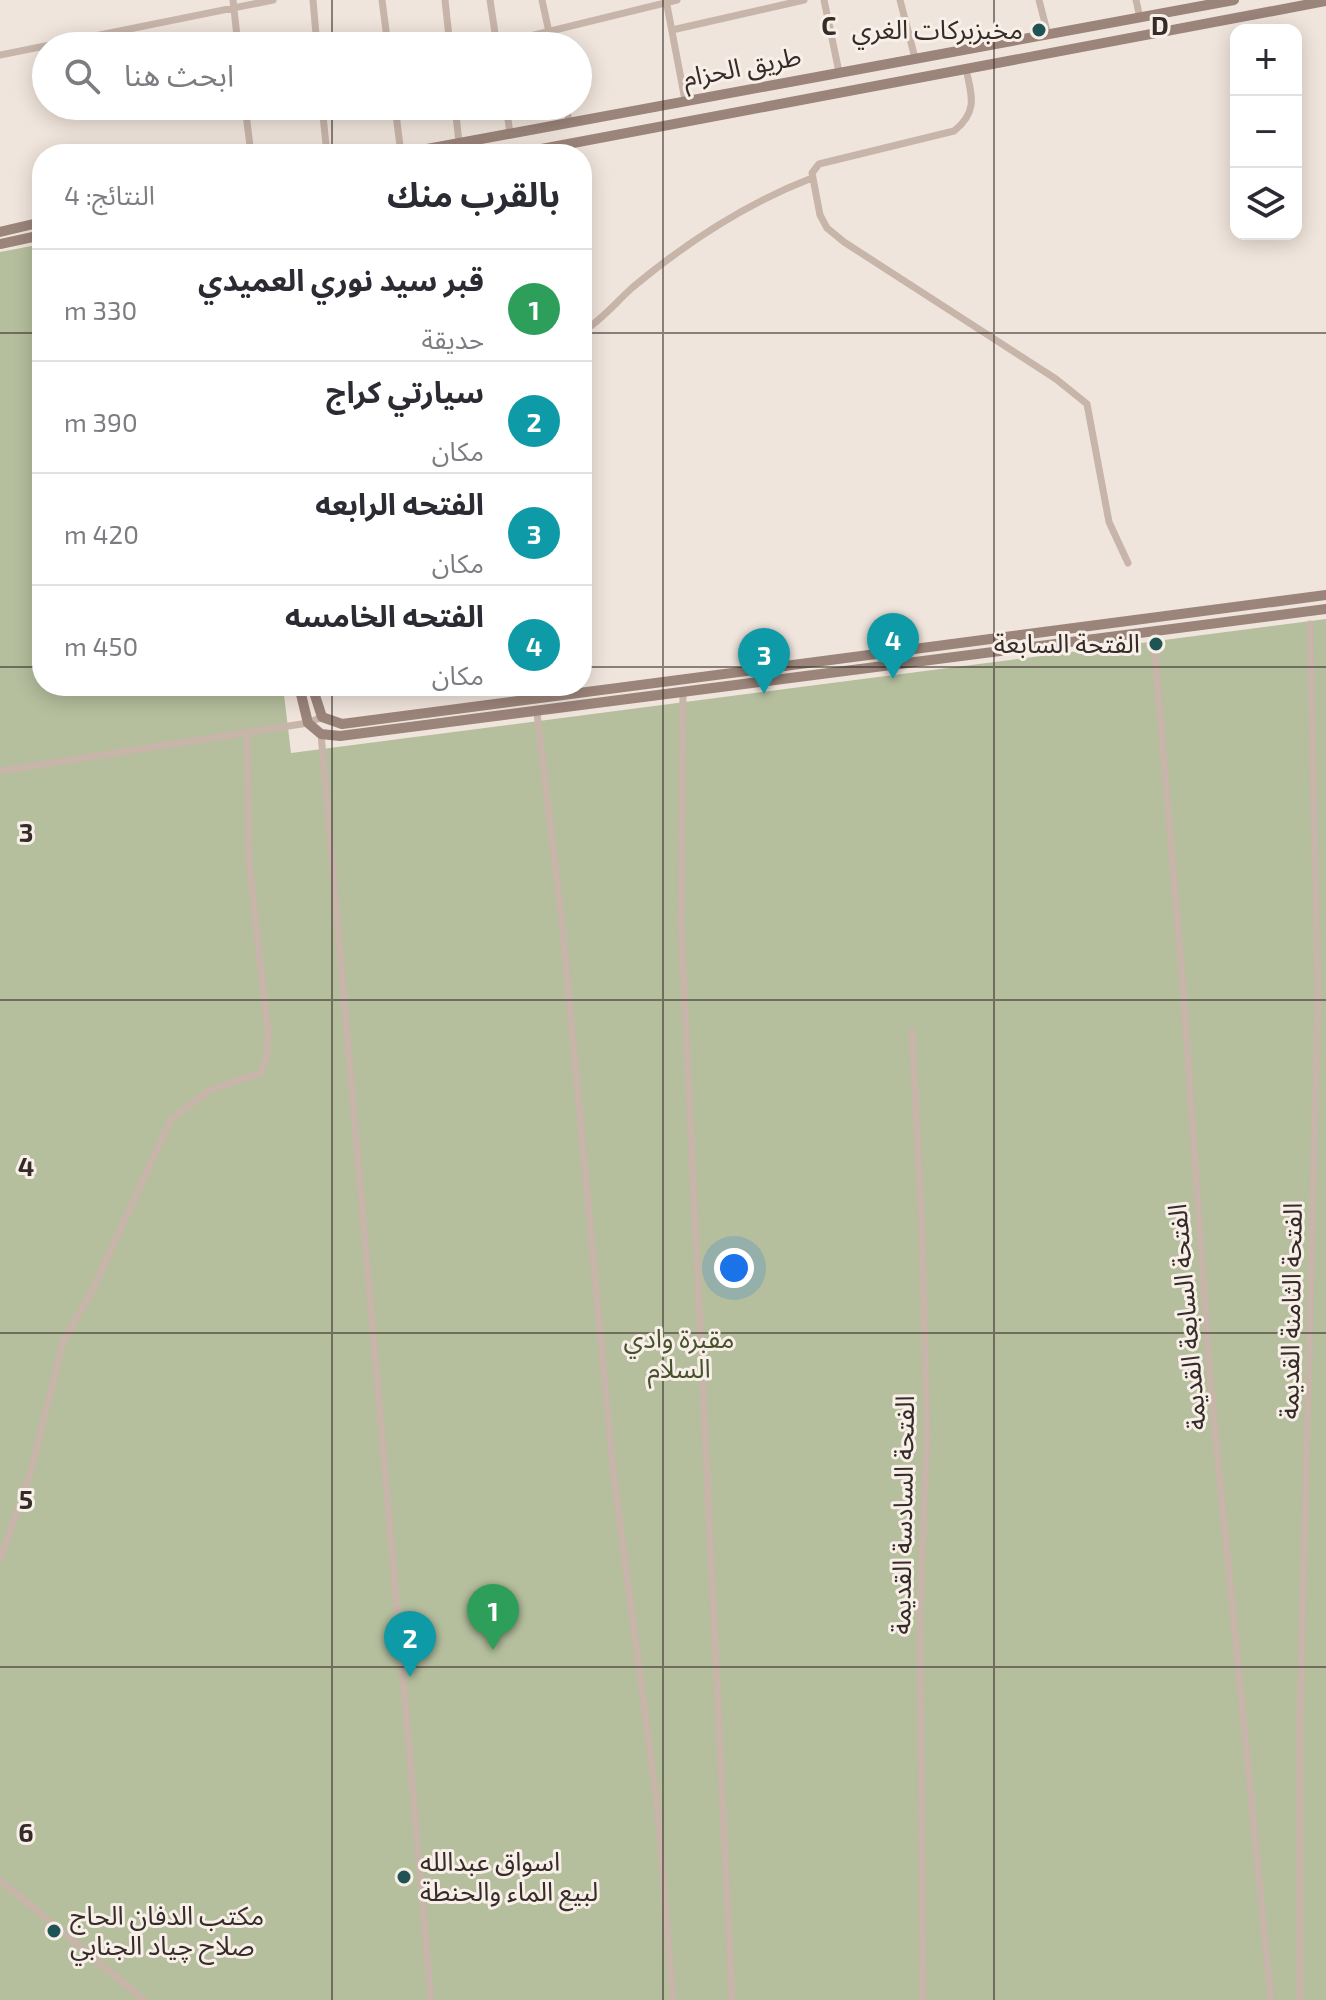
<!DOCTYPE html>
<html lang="ar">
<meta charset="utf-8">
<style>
:root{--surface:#fff;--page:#f2f2f3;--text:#2b2b33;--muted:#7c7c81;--line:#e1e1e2;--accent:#205454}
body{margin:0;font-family:"Exo 2","Noto Sans Arabic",sans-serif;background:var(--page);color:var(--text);direction:rtl}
.controls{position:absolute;right:24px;top:24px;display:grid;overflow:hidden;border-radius:16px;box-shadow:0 4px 20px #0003}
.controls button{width:72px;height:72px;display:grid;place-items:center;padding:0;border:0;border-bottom:2px solid var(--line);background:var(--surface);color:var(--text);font:40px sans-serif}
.you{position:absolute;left:734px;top:1268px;width:28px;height:28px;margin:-20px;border:6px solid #fff;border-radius:50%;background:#1a73e8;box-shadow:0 0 0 12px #1a73e833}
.badge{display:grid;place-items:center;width:52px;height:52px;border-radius:50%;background:var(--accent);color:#fff;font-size:26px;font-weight:700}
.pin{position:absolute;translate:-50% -66px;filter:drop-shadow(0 2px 4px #0008)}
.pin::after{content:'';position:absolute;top:42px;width:28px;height:24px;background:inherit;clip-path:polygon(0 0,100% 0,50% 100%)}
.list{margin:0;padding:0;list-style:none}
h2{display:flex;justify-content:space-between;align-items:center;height:104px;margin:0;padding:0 32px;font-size:34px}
h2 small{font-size:26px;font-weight:400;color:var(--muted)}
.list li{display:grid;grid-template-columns:52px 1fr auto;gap:24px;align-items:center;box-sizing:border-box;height:112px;padding:0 32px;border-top:2px solid var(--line)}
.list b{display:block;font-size:30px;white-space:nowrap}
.list p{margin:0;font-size:26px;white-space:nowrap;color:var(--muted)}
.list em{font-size:26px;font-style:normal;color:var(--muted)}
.icon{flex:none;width:44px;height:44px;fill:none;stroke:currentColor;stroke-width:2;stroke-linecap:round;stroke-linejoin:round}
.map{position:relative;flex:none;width:1326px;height:2000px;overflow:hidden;direction:ltr}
.search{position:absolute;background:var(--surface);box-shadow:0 4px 20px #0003;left:32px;top:32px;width:560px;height:88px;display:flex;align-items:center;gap:20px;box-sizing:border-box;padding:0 28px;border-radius:44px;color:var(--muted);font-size:30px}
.panel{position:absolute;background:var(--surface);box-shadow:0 4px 20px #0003;left:32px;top:144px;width:560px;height:552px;border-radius:32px;direction:rtl}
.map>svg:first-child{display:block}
.green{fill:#b5be9d}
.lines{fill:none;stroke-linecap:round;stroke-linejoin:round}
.street{stroke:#c8b5a9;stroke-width:7}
.secondary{stroke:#9b847a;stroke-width:10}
.grid{fill:none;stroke:#352b28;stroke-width:2;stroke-opacity:0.55}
.poi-dot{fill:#205454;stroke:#f8f0e8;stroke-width:3}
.labels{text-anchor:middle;stroke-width:6;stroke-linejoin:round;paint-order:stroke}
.poi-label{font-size:26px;fill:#352b28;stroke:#f8f0e8;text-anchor:end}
.street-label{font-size:26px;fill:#352b28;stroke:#f8f0e8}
.park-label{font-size:26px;fill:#47522d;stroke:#f8f0e8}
.grid-label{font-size:26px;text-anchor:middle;font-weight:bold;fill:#352b28;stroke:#f8f0e8;stroke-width:6;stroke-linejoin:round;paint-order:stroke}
</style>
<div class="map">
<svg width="1326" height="2000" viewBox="0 0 1326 2000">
<rect width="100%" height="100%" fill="#f0e5dc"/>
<!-- green -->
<path class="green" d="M42,244V686H283L291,753L1326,619V2000H0V252Z"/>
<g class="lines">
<!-- street -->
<path class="street" d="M233,0L238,46
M313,0L317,46
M382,0L388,46
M445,0L450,46
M490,0L497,46
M542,0L552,46
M666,0L685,100
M824,0L839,72
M900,0L915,58
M1039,0L1048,35
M1136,0L1140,18
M672,30L804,0
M497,44L677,0
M0,55L273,0
M966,69C972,96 978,112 954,131L819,164L812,173L820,215L827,228L844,242L1056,379L1087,404L1109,522L1128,563
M245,106L251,154
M322,106L327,154
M395,106L401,154
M455,106L459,143
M506,106L510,133
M566,106L569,121
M582,332C602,320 616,302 633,287C687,242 747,203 812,178
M1153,631L1183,987L1210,1379L1271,2000
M683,694L681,926L732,2000
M537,713L562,923L613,1470L657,1804L673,2000
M321,734L431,2000
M0,771L308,723L322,717
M912,1031L922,1227L927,1437L920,1607L923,2000
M0,1560L29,1478L63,1342L93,1289L171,1119L210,1090L260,1073L267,1057L268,1031L249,863L247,733
M0,1880L144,2000
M1300,2000V1719L1318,994L1310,624"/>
<!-- secondary -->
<path class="secondary" d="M400,154L1234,0
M515,154L1326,1
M0,232L42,222
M0,244L42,235
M299,686L308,723L321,734L340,736L1326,609
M312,686L322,717L342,724L1326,595"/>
</g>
<!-- grid -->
<path class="grid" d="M332,0V46M663,0V2000M994,0V2000M332,106V154M0,333H42M582,333H1326M0,667H42M582,667H1326M332,686V2000M0,1000H1326M0,1333H1326M0,1667H1326"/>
<!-- markers -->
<g class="poi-dot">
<circle cx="1039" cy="30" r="8"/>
<circle cx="1156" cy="644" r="8"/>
<circle cx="404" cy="1877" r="8"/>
<circle cx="54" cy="1931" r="8"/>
</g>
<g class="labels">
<!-- poi labels -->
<g class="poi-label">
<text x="1023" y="39">مخبزبركات الغري</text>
<text x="1140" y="653">الفتحة السابعة</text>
<text x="420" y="1871" text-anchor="start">اسواق عبدالله<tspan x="420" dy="30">لبيع الماء والحنطة</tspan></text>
<text x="70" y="1925" text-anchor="start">مكتب الدفان الحاج<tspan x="70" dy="30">صلاح چياد الجنابي</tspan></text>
</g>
<!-- street labels -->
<g class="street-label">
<text transform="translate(742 67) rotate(-11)" y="9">طريق الحزام</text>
<text transform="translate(1291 1311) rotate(-89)" y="9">الفتحة الثامنة القديمة</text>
<text transform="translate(1187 1317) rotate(-95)" y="9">الفتحة السابعة القديمة</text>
<text transform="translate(903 1515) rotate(-89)" y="9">الفتحة السادسة القديمة</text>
</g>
<!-- park labels -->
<g class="park-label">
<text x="679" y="1348">مقبرة وادي<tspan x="679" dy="30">السلام</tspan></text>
</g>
</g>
<g class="grid-label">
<text x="829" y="35">C</text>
<text x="1160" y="35">D</text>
<text x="26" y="842">3</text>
<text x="26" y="1176">4</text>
<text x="26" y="1509">5</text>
<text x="26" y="1842">6</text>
</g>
</svg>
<div class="controls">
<button>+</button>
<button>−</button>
<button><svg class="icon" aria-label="layers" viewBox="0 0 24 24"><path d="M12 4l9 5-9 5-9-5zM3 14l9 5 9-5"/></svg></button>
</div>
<div class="you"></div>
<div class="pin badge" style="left:493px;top:1650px;background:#2e9e5b">1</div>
<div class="pin badge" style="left:410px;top:1677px;background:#0f9aa8">2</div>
<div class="pin badge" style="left:764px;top:694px;background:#0f9aa8">3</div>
<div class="pin badge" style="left:893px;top:679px;background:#0f9aa8">4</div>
<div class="search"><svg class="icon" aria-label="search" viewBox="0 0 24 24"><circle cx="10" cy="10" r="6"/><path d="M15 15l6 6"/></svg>ابحث هنا</div>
<section class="panel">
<h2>بالقرب منك<small>النتائج: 4</small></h2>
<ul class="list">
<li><span class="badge" style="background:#2e9e5b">1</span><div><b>قبر سيد نوري العميدي</b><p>حديقة</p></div><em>330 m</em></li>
<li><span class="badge" style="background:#0f9aa8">2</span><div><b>سيارتي كراج</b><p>مكان</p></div><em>390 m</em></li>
<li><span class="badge" style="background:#0f9aa8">3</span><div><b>الفتحه الرابعه</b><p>مكان</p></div><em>420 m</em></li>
<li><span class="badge" style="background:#0f9aa8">4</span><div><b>الفتحه الخامسه</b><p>مكان</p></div><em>450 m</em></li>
</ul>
</section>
</div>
